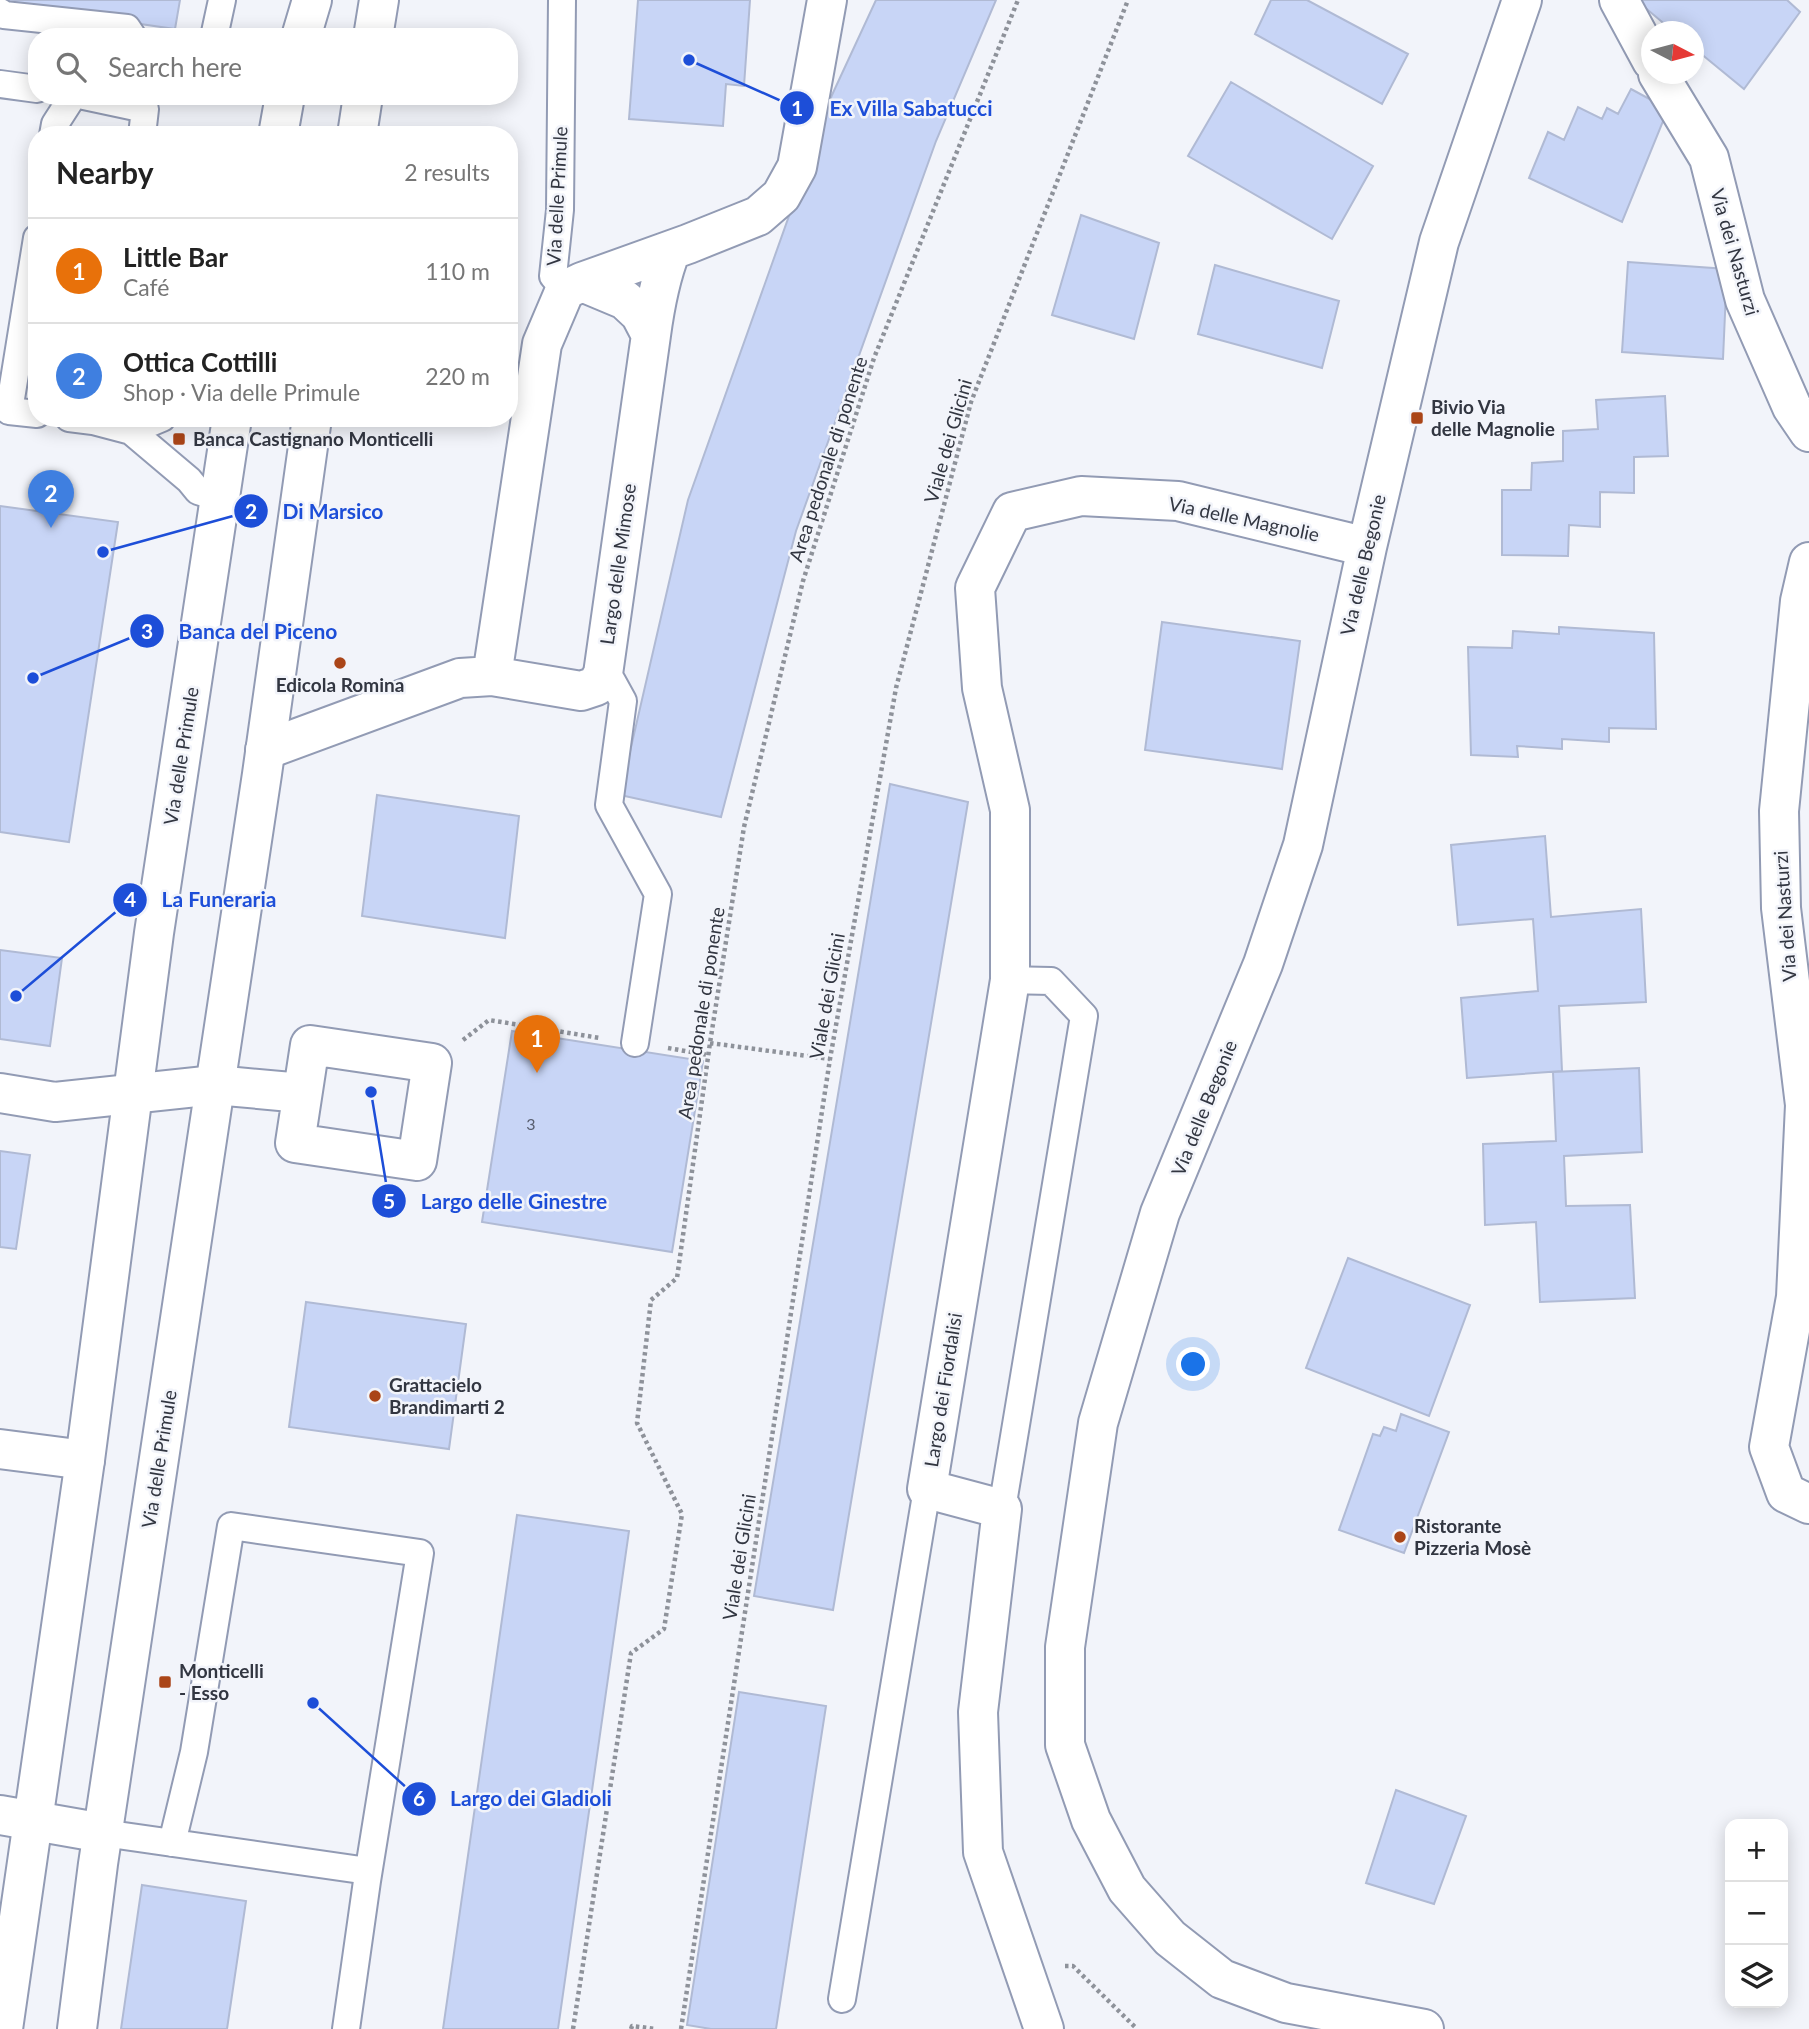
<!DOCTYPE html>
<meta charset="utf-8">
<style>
:root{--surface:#fff;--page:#f2f2f2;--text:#222;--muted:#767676;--line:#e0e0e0;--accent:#db2777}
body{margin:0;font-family:Lato,sans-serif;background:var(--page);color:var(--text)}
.controls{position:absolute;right:21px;bottom:21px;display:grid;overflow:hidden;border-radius:14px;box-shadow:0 4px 18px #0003}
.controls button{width:63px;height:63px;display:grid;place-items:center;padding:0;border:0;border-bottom:2px solid var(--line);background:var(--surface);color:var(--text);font:35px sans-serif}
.compass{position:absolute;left:1641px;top:21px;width:63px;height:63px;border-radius:50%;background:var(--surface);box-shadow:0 4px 18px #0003;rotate:96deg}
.you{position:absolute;left:1194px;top:1365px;width:24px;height:24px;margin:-18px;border:5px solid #fff;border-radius:50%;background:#1a73e8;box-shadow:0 0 0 10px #1a73e833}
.badge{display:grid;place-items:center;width:46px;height:46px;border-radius:50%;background:var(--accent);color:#fff;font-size:23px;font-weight:700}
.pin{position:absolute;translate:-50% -58px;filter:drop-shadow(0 2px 4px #0008)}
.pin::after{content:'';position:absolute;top:37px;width:24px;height:21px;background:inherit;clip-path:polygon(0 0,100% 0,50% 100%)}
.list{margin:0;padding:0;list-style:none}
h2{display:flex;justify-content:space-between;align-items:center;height:91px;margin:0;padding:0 28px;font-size:30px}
h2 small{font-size:23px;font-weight:400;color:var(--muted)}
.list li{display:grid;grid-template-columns:46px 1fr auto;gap:21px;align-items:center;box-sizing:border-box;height:105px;padding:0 28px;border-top:2px solid var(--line)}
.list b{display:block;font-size:26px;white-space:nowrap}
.list p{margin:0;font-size:23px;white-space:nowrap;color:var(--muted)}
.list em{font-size:23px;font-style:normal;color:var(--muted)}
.icon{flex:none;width:38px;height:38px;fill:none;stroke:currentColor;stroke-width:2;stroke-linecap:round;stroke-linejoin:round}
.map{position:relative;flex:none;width:1809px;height:2029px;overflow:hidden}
.search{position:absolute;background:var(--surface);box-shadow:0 4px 18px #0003;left:28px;top:28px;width:490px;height:77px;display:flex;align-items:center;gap:18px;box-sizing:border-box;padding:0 24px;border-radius:28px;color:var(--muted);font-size:26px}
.panel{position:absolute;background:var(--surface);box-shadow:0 4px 18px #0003;left:28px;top:126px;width:490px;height:301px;border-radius:28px}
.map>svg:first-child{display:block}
.building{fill:#c8d5f6;stroke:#b0bad4;stroke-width:2}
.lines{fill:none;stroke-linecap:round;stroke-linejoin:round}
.lane-casing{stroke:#929bb4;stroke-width:30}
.street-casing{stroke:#929bb4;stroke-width:42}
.secondary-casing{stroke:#929bb4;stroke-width:42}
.path{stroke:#8e929a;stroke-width:4.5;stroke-dasharray:3.5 3.5;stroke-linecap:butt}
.lane{stroke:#fff;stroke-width:26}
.street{stroke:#fff;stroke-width:38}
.secondary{stroke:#fff;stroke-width:38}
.poi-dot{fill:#aa4518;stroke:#f2f4fa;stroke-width:2.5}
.labels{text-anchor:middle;stroke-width:5;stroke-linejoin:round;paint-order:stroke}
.number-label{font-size:16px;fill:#585e6e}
.street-label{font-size:19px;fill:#323641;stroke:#f2f4fa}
.poi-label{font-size:19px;font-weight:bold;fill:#323641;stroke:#f2f4fa;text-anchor:start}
.leader{fill:none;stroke:#1d4ed8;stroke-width:2.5}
.callout-dot{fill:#1d4ed8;stroke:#f2f4fa;stroke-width:2.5}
.mark-label{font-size:21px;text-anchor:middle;font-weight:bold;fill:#fff}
.callout-label{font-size:21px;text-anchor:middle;font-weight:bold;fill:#1d4ed8;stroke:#f2f4fa;stroke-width:5;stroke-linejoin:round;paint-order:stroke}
</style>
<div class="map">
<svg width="1809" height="2029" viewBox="0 0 1809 2029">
<rect width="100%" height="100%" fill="#f2f4fa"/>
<!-- building -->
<path class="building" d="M3,0H180L175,29L3,4Z
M638,0H750L744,86L726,84L723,126L629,119Z
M876,0H996L936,141L796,531L721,817L620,795L688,500L832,95Z
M1271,0H1307L1408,54L1382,104L1255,34Z
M1636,0H1787L1800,12L1744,89L1694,48V32H1674Z
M1231,82L1373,166L1332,239L1188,156Z
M1631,89L1668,109L1622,222L1529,178L1548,132L1564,140L1578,107L1602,119L1607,108L1618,114Z
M1081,215L1159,243L1134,339L1052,315Z
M1628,262L1727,269L1723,359L1622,352Z
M1215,265L1339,301L1322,368L1198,334Z
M1665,396L1668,456L1634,457V493L1600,492V527L1569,525L1568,556L1502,555V490H1531L1532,463L1563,461V431L1598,429L1596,400Z
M0,506L118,522L69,842L0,832Z
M1162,622L1300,641L1282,769L1145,750Z
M1559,627L1654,633L1656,729L1609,728V742L1562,739V749L1517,746L1518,757L1471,755L1468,647L1512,648L1513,631L1559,634Z
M890,784L968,802L833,1610L754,1596Z
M377,795L519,816L505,938L362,916Z
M1545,836L1551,917L1641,909L1646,1002L1559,1006L1562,1071L1467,1078L1461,998L1538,991L1533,919L1458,925L1451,845Z
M0,950L62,958L50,1046L0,1039Z
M512,1031L703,1061L672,1252L482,1222Z
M1639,1068L1642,1152L1564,1156L1566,1206L1630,1205L1635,1298L1540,1302L1536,1222L1485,1225L1483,1144L1556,1141L1553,1072Z
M0,1151L30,1155L16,1249L0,1247Z
M1348,1258L1470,1305L1429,1416L1306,1368Z
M306,1302L466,1324L449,1449L289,1427Z
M1401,1414L1449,1432L1404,1553L1339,1530L1373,1434L1380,1436L1384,1427L1396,1431Z
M517,1515L629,1531L558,2029H443Z
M739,1692L826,1706L776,2029H711L687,2025Z
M1396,1790L1466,1816L1434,1904L1366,1883Z
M142,1885L246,1901L227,2029H121Z"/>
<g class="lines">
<!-- lane casing -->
<g class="lane-casing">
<path id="lane" d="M562,0L560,210L553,276L565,290
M0,12L4,15L127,28L133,37
M214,37L222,0
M0,84L37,89
M84,96L145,109L142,135
M53,135L55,124L73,96
M37,238L9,411L37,414
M69,418L93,421L131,431L189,480L198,491L220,498
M131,431L162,418
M603,674L612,681L623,701L609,805L658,894L635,1043
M1002,1509L1084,1016L1051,981L1010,980
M103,1833L368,1871
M172,1843L194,1752L231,1526L420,1553L367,1881L346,2029
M842,1999L927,1489"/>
</g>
<!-- street casing -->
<g class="street-casing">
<path id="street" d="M1619,0L1652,61
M1658,74L1709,158L1745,300L1792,407L1809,432
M582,282L625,300L640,314L651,335L603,674L596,686L581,691L492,676L542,344L565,290Z
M582,282L688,244L758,216L781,196L797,167L827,0
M651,335C655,305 660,278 671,250
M1809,562L1800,601L1779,811L1781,908L1805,1105L1796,1297L1769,1447L1786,1493L1809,1504
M265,750L460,678L492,676
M310,1045L432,1063L417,1161L295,1143Z
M0,1093L55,1102L215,1085L302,1093
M0,1449L85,1460
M0,1815L103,1833
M1044,2029L983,1852L978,1712L1002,1509L927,1489L1010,980V810L982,688L975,588L1012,512L1081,496L1178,501L1367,547
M1424,2029L1286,2003L1222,1979L1170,1938L1127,1889L1091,1820L1065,1745V1647L1098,1423L1160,1213L1263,964L1303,845L1367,547L1439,242L1522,0"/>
</g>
<!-- secondary casing -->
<g class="secondary-casing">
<path id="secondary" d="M301,37L312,0
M373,37L379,0
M278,135L285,96
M357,135L363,96
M3,2029L85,1460L154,933L232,418
M77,2029L98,1864L262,774L312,418"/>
</g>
<!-- path -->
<path class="path" d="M463,1040L489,1020L600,1038
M710,1043L830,1059
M668,1048L708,1055
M1065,1966H1073L1137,2029
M573,2029L631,1653L664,1629L682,1514L637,1423L651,1300L677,1278L710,1043L744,827L803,581L874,358L1018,0
M631,2029L632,2026L656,2029
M681,2029L830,1059L896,688L971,402L1128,0"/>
<!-- lane -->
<use href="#lane" class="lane"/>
<!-- street -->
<use href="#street" class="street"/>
<!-- secondary -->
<use href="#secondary" class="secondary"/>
</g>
<!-- markers -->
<g class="poi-dot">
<rect x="1410" y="411" width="14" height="14" rx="3.5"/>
<rect x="172" y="432" width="14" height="14" rx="3.5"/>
<circle cx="340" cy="663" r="7"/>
<circle cx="375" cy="1396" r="7"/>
<circle cx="1400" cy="1537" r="7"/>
<rect x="158" y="1675" width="14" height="14" rx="3.5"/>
</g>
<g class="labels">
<!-- number labels -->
<g class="number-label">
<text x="531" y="1130">3</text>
</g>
<!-- street labels -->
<g class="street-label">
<text transform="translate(557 196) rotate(-87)" y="7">Via delle Primule</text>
<text transform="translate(1735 252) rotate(74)" y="7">Via dei Nasturzi</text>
<text transform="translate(948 441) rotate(-74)" y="7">Viale dei Glicini</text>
<text transform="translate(828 459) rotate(-72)" y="7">Area pedonale di ponente</text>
<text transform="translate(1244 519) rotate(12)" y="7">Via delle Magnolie</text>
<text transform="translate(618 564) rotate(-82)" y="7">Largo delle Mimose</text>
<text transform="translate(1363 565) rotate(-77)" y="7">Via delle Begonie</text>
<text transform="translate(181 756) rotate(-81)" y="7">Via delle Primule</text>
<text transform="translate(1785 916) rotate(-94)" y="7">Via dei Nasturzi</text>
<text transform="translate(827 996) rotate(-80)" y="7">Viale dei Glicini</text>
<text transform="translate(701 1013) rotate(-81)" y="7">Area pedonale di ponente</text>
<text transform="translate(1204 1108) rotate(-68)" y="7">Via delle Begonie</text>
<text transform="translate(943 1390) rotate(-81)" y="7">Largo dei Fiordalisi</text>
<text transform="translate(159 1459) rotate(-81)" y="7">Via delle Primule</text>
<text transform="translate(739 1557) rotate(-81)" y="7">Viale dei Glicini</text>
</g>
<!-- poi labels -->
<g class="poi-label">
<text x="1431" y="414">Bivio Via<tspan x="1431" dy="22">delle Magnolie</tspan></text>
<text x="193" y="446">Banca Castignano Monticelli</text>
<text x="340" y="692" text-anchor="middle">Edicola Romina</text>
<text x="389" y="1392">Grattacielo<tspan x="389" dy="22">Brandimarti 2</tspan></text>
<text x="1414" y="1533">Ristorante<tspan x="1414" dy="22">Pizzeria Mosè</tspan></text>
<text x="179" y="1678">Monticelli<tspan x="179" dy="22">- Esso</tspan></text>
</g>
</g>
<!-- callouts -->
<path class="leader" d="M689 60L797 108M103 552L251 511M33 678L147 631M16 996L130 900M371 1092L389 1201M313 1703L419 1799"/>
<g class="callout-dot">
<circle cx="689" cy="60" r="7"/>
<circle cx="103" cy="552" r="7"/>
<circle cx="33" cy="678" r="7"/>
<circle cx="16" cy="996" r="7"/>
<circle cx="371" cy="1092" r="7"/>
<circle cx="313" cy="1703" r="7"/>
<circle cx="797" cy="108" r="18"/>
<circle cx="251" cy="511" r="18"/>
<circle cx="147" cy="631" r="18"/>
<circle cx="130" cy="900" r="18"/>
<circle cx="389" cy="1201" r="18"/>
<circle cx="419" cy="1799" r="18"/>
</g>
<g class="mark-label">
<text x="797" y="116">1</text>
<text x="251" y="519">2</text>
<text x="147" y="639">3</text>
<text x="130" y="907">4</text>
<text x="389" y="1209">5</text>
<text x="419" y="1806">6</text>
</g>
<g class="callout-label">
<text x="911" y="116">Ex Villa Sabatucci</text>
<text x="333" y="519">Di Marsico</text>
<text x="258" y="639">Banca del Piceno</text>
<text x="219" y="907">La Funeraria</text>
<text x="514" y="1209">Largo delle Ginestre</text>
<text x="531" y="1806">Largo dei Gladioli</text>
</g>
</svg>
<div class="controls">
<button>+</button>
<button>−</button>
<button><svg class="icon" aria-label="layers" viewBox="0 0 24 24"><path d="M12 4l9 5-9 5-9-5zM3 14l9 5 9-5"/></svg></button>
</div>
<svg class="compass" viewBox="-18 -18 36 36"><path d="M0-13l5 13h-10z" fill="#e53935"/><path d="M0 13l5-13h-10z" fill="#767676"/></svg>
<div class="you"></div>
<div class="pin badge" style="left:537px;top:1073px;background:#e8710a">1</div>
<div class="pin badge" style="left:51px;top:528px;background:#3f7fe0">2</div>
<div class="search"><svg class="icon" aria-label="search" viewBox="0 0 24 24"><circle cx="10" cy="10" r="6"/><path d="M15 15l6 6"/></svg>Search here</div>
<section class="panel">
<h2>Nearby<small>2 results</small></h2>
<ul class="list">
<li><span class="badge" style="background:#e8710a">1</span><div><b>Little Bar</b><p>Café</p></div><em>110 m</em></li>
<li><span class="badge" style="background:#3f7fe0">2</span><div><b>Ottica Cottilli</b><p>Shop · Via delle Primule</p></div><em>220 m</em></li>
</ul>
</section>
</div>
